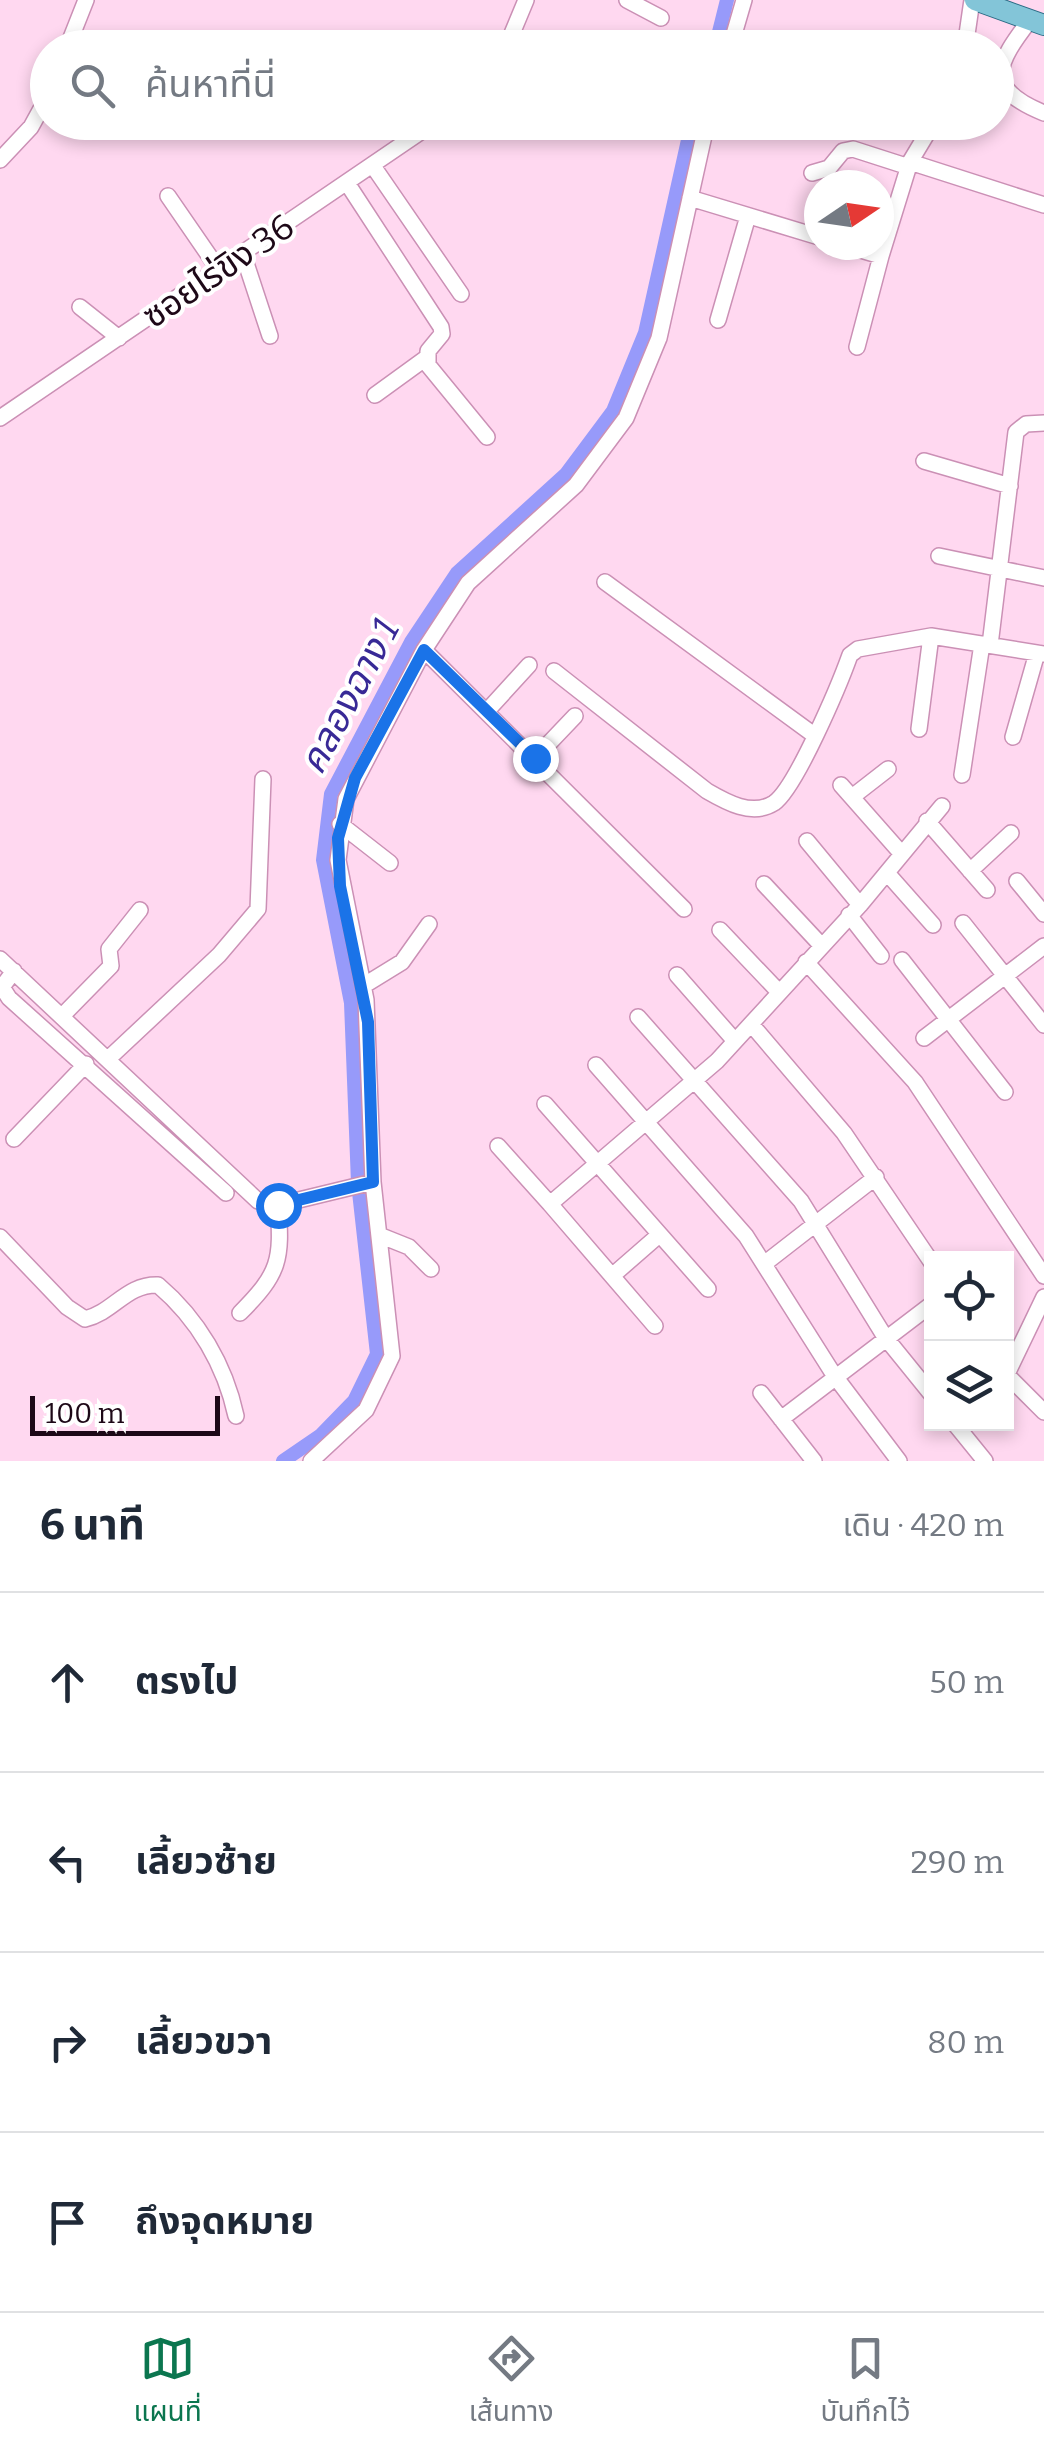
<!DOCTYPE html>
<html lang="th">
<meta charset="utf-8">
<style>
:root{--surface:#fff;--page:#f6f6f7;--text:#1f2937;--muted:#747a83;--line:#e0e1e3;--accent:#0b764f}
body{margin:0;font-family:Bitter,"Noto Sans Thai",serif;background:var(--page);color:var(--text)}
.controls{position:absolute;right:30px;bottom:30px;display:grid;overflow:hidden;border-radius:0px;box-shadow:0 5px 15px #0003}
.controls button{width:90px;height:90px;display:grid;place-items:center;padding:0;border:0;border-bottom:2px solid var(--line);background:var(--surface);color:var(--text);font:50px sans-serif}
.compass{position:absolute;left:804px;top:170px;width:90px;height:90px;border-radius:50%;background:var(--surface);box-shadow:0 5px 15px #0003;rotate:77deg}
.scale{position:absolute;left:30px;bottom:25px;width:190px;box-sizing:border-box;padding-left:10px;border:5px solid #1d0817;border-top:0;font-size:28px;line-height:35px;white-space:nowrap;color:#1d0817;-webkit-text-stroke:8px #fff;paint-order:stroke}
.stop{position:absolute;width:30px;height:30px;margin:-22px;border:8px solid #1a73e8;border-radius:50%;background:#fff}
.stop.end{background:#1a73e8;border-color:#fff;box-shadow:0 2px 10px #0008}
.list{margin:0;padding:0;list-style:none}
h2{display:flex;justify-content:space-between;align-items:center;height:130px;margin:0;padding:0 40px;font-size:42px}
h2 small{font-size:32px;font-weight:400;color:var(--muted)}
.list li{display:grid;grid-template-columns:65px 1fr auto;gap:30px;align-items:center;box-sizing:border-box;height:180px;padding:0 40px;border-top:2px solid var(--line)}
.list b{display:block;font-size:38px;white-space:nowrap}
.list em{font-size:32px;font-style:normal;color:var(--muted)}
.icon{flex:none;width:55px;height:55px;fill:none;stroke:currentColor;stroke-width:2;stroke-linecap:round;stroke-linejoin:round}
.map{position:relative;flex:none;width:1044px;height:1461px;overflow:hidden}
.search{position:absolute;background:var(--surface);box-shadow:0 5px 15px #0003;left:30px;right:30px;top:30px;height:110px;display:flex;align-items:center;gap:25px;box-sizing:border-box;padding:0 35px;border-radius:55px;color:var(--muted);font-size:38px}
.sheet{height:850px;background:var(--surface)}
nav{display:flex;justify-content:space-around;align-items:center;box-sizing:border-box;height:140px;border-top:2px solid var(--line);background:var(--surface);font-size:28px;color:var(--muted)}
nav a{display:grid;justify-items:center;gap:5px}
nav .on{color:var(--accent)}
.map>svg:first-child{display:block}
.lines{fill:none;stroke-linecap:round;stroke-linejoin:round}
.canal{stroke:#979afa;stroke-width:14}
.minor-casing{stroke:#cb90b5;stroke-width:18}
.major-casing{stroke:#2a6a84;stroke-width:22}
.minor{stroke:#fff;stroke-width:15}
.major{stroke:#83c5d8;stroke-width:20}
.route{stroke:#1a73e8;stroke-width:12}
.labels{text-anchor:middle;stroke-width:8;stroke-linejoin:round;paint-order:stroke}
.street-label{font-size:35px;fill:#1d0817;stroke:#fff}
.water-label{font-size:38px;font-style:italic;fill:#382996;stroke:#fff}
</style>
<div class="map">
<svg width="1044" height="1461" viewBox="0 0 1044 1461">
<rect width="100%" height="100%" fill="#ffd8f0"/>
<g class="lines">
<!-- canal -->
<path class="canal" d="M715,48L727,0
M283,1461L321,1435L354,1401L377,1354L358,1183L351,1003L323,860L331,794L411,642L457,573L566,474L613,411L645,333L692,122"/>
<!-- minor casing -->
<g class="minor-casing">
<path id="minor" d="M627,0L661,18
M1030,20C997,63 982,88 1044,113
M67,48L86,0
M506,48L526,0
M730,48L744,0
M965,48L972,0
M0,160L31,127L48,96
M910,162L1044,205
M373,166L461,294
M812,173L829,168L843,151L853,149L909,167
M347,183L441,327L442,334L428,351V365L487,437
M168,196L219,270
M690,198L819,237
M844,245L881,256L910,162L934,122
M243,254L270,336
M80,307L119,338
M718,320L748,216
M857,347L881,256
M375,395L426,358
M0,418L435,122
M924,461L1010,486
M939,556L1044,578
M605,582L814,735
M990,645L1016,432L1026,424L1044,423
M424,650L684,909
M554,671L707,791C726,802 752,817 774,803C796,788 840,683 850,655L858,649L931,636L1044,654
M487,711L529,665
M919,729L931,636
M1013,737L1037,653
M535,758L575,716
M962,775L982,644
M841,785L901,853
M852,797L888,769
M927,821L987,890
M340,824L390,863
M807,841L860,905
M970,871L1011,833
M887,873L933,925
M1017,881L1044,914
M764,884L820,944
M849,915L881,956
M963,923L1044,1025
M720,930L778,991
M0,959L258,1201L278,1205L373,1182
M902,960L1005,1092
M806,962L915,1082L1044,1276
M14,971L2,987L9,998L226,1193
M677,975L735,1041
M363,986L402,962L429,924
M63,1015L111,966L109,949L140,910
M638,1017L801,1201L885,1337L932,1395
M751,1024L844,1133L932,1263
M924,1038L1044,946
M108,1059L219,955L258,909L263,779
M596,1065L746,1236L834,1375L899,1461
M545,1104L708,1289
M14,1139L86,1064
M498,1146L550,1204L717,1061L860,905L942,806
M550,1204L655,1326
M379,1235L409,1247L431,1269
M0,1237L67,1307L85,1319C114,1312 126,1284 158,1285C198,1319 225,1365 236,1416
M764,1264L876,1177
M612,1276L659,1235
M240,1313C280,1273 282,1260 278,1205
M1006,1374L1044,1412
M1007,1374L1044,1297
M761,1393L814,1461
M781,1419L932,1304
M955,1424L985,1461
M311,1461L366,1410L392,1356L373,1182L366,1000L338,860L346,799L424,650L468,583L576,485L626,418L659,338L707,122"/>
</g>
<!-- major casing -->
<g class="major-casing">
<path id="major" d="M975,0L1044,25"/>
</g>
<!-- minor -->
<use href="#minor" class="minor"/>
<!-- major -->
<use href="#major" class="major"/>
</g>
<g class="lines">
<!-- route -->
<path class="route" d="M278,1205L373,1182L368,1022L340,886L338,838L355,778L424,650L535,758"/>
</g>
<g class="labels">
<!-- street labels -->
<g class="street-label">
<text transform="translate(218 271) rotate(-34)" y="12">ซอยไร่ขิง 36</text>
</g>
<!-- water labels -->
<g class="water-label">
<text transform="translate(349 696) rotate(-62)" y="13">คลองฉาง 1</text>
</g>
</g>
</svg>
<div class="controls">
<button><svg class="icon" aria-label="locate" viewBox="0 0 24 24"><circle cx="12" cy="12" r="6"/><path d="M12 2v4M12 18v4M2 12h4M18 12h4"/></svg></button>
<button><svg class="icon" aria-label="layers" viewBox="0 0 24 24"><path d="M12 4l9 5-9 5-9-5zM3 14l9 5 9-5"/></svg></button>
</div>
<svg class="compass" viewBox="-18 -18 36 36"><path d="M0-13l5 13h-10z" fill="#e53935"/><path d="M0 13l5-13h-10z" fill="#747a83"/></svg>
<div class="scale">100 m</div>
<div class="stop" style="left:278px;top:1205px"></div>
<div class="stop end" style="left:535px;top:758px"></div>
<div class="search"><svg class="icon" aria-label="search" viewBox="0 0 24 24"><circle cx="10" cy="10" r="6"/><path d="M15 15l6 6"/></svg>ค้นหาที่นี่</div>
</div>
<section class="sheet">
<h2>6 นาที<small>เดิน · 420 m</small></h2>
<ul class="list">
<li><svg class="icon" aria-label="ahead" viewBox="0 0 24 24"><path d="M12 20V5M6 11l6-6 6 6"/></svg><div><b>ตรงไป</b></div><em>50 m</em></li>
<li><svg class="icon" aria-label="left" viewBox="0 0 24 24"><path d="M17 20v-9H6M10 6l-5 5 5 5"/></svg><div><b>เลี้ยวซ้าย</b></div><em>290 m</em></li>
<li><svg class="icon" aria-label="right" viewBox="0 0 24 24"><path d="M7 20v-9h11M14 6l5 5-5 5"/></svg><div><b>เลี้ยวขวา</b></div><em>80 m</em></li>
<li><svg class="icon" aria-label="arrive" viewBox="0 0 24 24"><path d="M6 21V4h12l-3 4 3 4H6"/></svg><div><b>ถึงจุดหมาย</b></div></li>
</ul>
</section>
<nav>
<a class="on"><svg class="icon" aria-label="map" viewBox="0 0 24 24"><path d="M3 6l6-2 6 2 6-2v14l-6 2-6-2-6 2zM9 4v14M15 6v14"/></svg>แผนที่</a>
<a><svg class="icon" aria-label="directions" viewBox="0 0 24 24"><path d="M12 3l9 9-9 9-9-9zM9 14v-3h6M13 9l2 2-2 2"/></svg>เส้นทาง</a>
<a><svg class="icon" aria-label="saved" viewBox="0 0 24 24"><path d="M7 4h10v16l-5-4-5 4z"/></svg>บันทึกไว้</a>
</nav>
